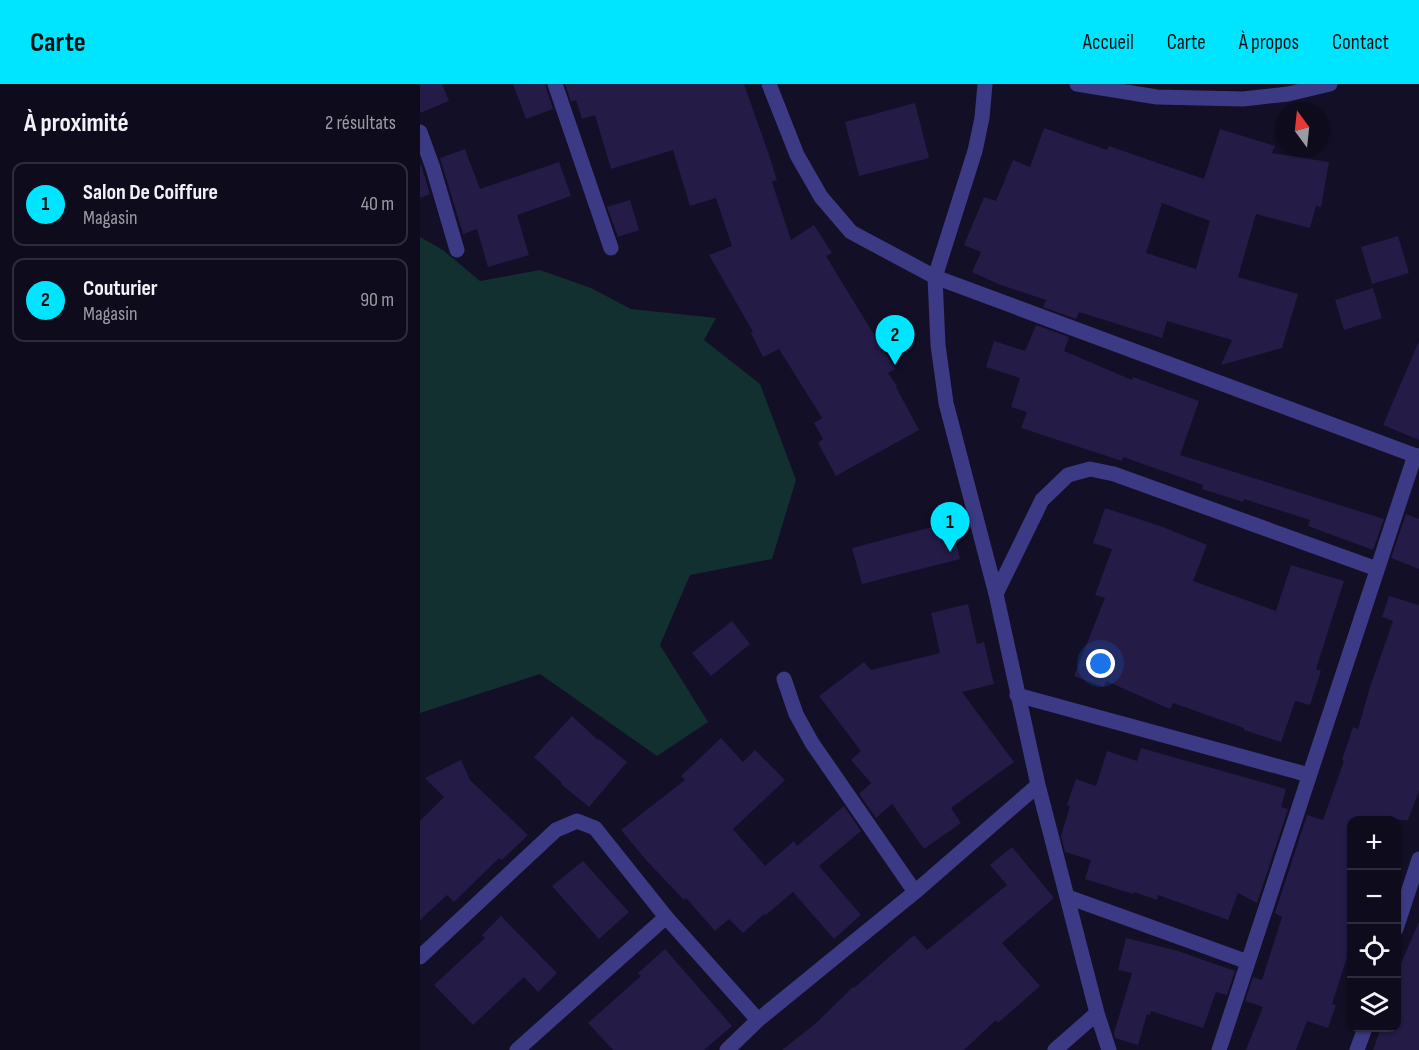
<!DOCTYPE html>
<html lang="fr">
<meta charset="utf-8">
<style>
:root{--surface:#0e0b1c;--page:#171425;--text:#f1f3f6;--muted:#9b9ba3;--line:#2e2b3b;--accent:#00e5ff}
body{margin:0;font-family:"Sofia Sans Condensed",sans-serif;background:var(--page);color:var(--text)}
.controls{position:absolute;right:18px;bottom:18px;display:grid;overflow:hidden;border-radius:12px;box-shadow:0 2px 4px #0004}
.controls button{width:54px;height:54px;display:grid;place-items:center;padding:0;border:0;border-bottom:2px solid var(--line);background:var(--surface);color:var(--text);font:30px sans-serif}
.compass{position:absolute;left:855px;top:18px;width:54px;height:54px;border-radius:50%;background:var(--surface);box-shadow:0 2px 4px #0004;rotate:345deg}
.you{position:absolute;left:681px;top:580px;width:21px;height:21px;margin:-15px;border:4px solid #fff;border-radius:50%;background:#1a73e8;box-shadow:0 0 0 9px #1a73e833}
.badge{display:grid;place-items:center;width:39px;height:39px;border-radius:50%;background:var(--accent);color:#111;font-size:20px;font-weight:700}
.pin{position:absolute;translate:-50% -50px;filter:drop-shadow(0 2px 3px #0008)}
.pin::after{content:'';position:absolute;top:32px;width:21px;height:18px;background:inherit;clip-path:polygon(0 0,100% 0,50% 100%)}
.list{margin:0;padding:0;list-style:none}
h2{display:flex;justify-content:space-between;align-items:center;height:78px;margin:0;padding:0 24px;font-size:26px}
h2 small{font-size:20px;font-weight:400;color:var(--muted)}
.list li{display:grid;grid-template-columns:39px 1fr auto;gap:18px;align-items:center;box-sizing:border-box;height:84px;margin:0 12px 12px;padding:0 12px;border:2px solid var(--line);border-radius:12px}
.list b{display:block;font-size:22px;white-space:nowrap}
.list p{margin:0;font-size:20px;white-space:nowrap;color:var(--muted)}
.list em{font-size:20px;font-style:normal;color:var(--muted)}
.icon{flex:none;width:33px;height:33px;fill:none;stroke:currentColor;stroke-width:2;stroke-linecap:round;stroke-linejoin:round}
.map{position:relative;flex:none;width:999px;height:966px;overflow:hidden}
header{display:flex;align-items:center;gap:36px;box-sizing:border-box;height:84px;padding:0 30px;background:var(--accent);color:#111}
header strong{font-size:28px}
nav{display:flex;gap:33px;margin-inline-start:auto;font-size:21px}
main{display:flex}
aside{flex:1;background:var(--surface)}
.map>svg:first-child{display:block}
.green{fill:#12302f}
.building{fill:#241b47;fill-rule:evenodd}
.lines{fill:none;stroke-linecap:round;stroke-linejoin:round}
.minor{stroke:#3d3a85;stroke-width:15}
</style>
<header>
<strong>Carte</strong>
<nav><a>Accueil</a><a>Carte</a><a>À propos</a><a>Contact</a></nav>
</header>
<main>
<aside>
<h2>À proximité<small>2 résultats</small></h2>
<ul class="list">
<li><span class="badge">1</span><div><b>Salon De Coiffure</b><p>Magasin</p></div><em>40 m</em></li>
<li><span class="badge">2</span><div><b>Couturier</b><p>Magasin</p></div><em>90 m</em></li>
</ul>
</aside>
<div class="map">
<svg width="999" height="966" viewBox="0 0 999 966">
<rect width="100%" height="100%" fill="#130f26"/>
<!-- green -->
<path class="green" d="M0,153L23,166L60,197L120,186L171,204L211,225L296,234L284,256L340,300L376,396L352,475L270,491L240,561L288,638L237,672L120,590L0,629Z"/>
<!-- building -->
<path class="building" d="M0,0H22L29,17L0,29Z
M93,0H125L133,25L106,35Z
M145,0H324L348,68L357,96L352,98L371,156L394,141L412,169L406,172L475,285L468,289L477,302L476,303L499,346L416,392L398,359L403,355L394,339L402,334L359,265L343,273L331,249L333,248L289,171L312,162L296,114L270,122L253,66L191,85L175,31L162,35L156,16L151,18Z
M495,19L509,74L439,92L425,38Z
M624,44L687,66L689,62L784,95L800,45L855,62L852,69L909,78L901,123L896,122L890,144L836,130L818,193L878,210L862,264L801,281L812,256L747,237L742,254L659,228L656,235L623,223L626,216L578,200L552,188L561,168L544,161L564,113L576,117L593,76L610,83ZM742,119L790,137L776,185L726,169Z
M45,65L60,105L139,78L151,112L97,131L109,171L68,183L57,145L43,150L20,74Z
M0,81H1L10,110L0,114Z
M210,116L219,146L198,153L187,123Z
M978,152L989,189L952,200L941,163Z
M953,204L962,234L924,246L915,216Z
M616,241L649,253L644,267L712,296L713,293L779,317L760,371L964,435L953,466L888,442L890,436L824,415L823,418L782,405L783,401L703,373L702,377L601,344L607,328L591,323L600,294L566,283L574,257L605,267Z
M999,257V356L963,341Z
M685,424L743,443L787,461L773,497L856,527L871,481L924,497L896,585L901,587L890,621L875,617L861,658L824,646V644L753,619L750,625L686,597L684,603L654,592L685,514L675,511L692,465L673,459Z
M986,430L999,435V485L971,474Z
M531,438L540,475L442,500L432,464Z
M969,512L999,521V707L988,736H932V858L912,920L916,921L908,944L887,937L876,966H826L843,923L825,917L833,893L842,896L862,833L855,829L887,731L903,736L924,677L922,676L933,643L938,645L950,603L973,537L962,533Z
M548,520L557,560L564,558L574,600L542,608L594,678L531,724L541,739L504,765L472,720L456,734L439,710L451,699L431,676L441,667L399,612L444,578L451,586L520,569L511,529Z
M312,537L330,560L291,592L272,569Z
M152,632L178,656L179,655L207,678L169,723L141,700L142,699L114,673Z
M301,654L323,678L335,666L365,696L313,745L345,782L374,757L377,762L424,722L441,747L399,782L441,831L414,855L373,808L346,831L344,830L323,849L309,835L295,847L266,814L264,816L226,776L201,746L265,696L261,692Z
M721,664L866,705L861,723L868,725L837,819L818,809L808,836L738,811L737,816L714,808L713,810L665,795L671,776L645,768L641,752L650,722L647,721L656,695L676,702L687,667L717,677Z
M41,676L50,696L108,751L82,776L79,774L34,818L27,811L0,836V737L24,713L5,694Z
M592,763L634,814L582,859L620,902L578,939L576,936L544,966H362L395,940L433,903L434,904L494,851L507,866L587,801L570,781Z
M163,777L209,828L179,855L132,802Z
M81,832L137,889L118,908L104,893L53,941L14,901L65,854L62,851Z
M999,838V966H953L961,944H976V891Z
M706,854L758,867L815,887L807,911L796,908L783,944L731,927L730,931L727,930L718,961L695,954L694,949L712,889L698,886Z
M245,865L312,942L284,966H193L168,939L221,892L218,889Z"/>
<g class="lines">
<!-- minor -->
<path class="minor" d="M135,0L191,164
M349,0L377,71L401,113L431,148L515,193L999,373
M565,0L562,34L555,67L515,193L518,261L526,319L576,510L618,701L677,929L689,966
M657,0L737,13L823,15L868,10L910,0
M0,48L13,84L37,166
M576,510L622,416L648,391L670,385L694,390L957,485
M364,595L376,630L392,659L495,808
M597,611L889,691
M648,813L828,878
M976,845L999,775
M0,873L136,746L157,737L175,744L246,833L338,936
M97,966L246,833
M307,966L338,936L495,808L618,701
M635,966L677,929
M799,966L995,371
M937,966L945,944"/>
</g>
</svg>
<div class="controls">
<button>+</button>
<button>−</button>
<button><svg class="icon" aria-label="locate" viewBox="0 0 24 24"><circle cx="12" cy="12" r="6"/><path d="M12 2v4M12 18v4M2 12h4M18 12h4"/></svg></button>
<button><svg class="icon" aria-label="layers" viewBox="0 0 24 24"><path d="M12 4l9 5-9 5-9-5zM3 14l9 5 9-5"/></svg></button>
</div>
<svg class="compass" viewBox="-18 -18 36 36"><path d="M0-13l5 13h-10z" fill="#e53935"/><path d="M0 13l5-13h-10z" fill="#9b9ba3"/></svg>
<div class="you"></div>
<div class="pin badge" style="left:530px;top:468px">1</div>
<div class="pin badge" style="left:475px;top:281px">2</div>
</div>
</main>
